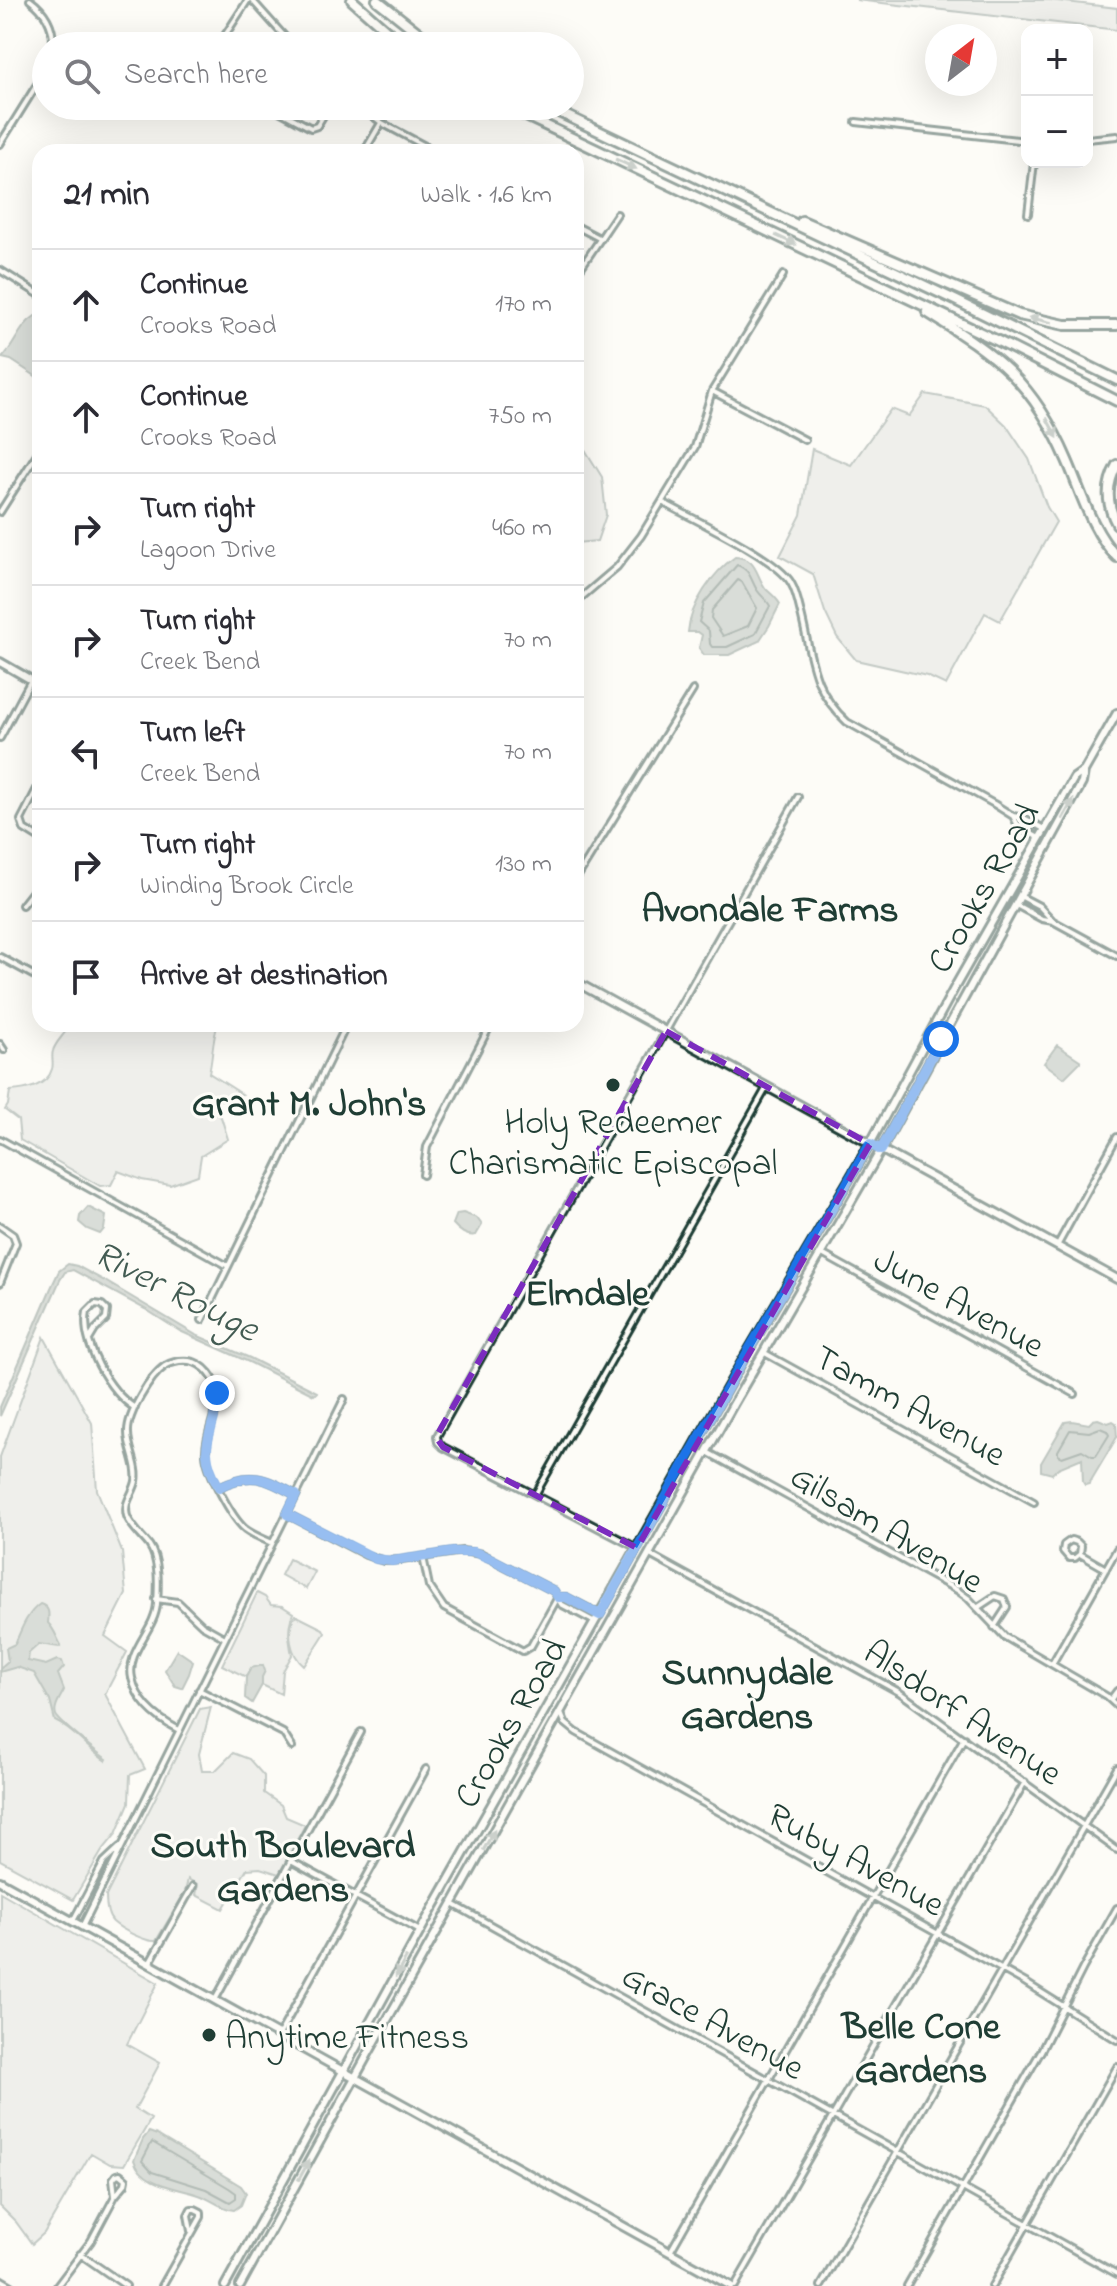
<!DOCTYPE html>
<meta charset="utf-8">
<style>
:root{--surface:#fff;--page:#f2f2f3;--text:#2b2b33;--muted:#7c7c81;--line:#e1e1e2}
body{margin:0;font-family:"Indie Flower",sans-serif;background:var(--page);color:var(--text)}
.controls{position:absolute;right:24px;top:24px;display:grid;overflow:hidden;border-radius:16px;box-shadow:0 8px 32px #0002}
.controls button{width:72px;height:72px;display:grid;place-items:center;padding:0;border:0;border-bottom:2px solid var(--line);background:var(--surface);color:var(--text);font:40px sans-serif}
.compass{position:absolute;left:925px;top:24px;width:72px;height:72px;border-radius:50%;background:var(--surface);box-shadow:0 8px 32px #0002;rotate:31deg}
.stop{position:absolute;width:24px;height:24px;margin:-18px;border:6px solid #1a73e8;border-radius:50%;background:#fff}
.stop.end{background:#1a73e8;border-color:#fff;box-shadow:0 2px 8px #0008}
.list{margin:0;padding:0;list-style:none}
h2{display:flex;justify-content:space-between;align-items:center;height:104px;margin:0;padding:0 32px;font-size:34px}
h2 small{font-size:26px;font-weight:400;color:var(--muted)}
.list li{display:grid;grid-template-columns:52px 1fr auto;gap:24px;align-items:center;box-sizing:border-box;height:112px;padding:0 32px;border-top:2px solid var(--line)}
.list b{display:block;font-size:30px;white-space:nowrap}
.list p{margin:0;font-size:26px;white-space:nowrap;color:var(--muted)}
.list em{font-size:26px;font-style:normal;color:var(--muted)}
.icon{flex:none;width:44px;height:44px;fill:none;stroke:currentColor;stroke-width:2;stroke-linecap:round;stroke-linejoin:round}
.map{position:relative;flex:none;width:1117px;height:2286px;overflow:hidden}
.search{position:absolute;background:var(--surface);box-shadow:0 8px 32px #0002;left:32px;top:32px;width:552px;height:88px;display:flex;align-items:center;gap:20px;box-sizing:border-box;padding:0 28px;border-radius:44px;color:var(--muted);font-size:30px}
.panel{position:absolute;background:var(--surface);box-shadow:0 8px 32px #0002;left:32px;top:144px;width:552px;height:888px;border-radius:24px}
.map>svg:first-child{display:block}
.green{fill:#dde0db;stroke:#7e8e88;stroke-width:2}
.water{fill:#aeb8b1;stroke:#75877f;stroke-width:2}
.lines{fill:none;stroke-linecap:round;stroke-linejoin:round}
.shore{stroke:#586e66;stroke-width:2}
.street-casing{stroke:#1f3d34;stroke-width:10}
.secondary-casing{stroke:#1f3d34;stroke-width:12}
.highway-casing{stroke:#1f3d34;stroke-width:14}
.street{stroke:#fdfcf7;stroke-width:4}
.secondary{stroke:#fdfcf7;stroke-width:6}
.highway{stroke:#fdfcf7;stroke-width:8}
.oneway{fill:#8e9c96}
.route{stroke:#1a73e8;stroke-width:10}
.marked{fill:none;stroke:#7b2cbf;stroke-width:6;stroke-dasharray:16 10;stroke-linejoin:round}
.poi-dot{fill:#1f3d34;stroke:#fdfcf7;stroke-width:3}
.labels{text-anchor:middle;stroke-width:6;stroke-linejoin:round;paint-order:stroke}
.street-label{font-size:36px;fill:#1f3d34;stroke:#fdfcf7}
.poi-label{font-size:36px;fill:#1f3d34;stroke:#fdfcf7}
.neighbourhood-label{font-size:38px;font-weight:bold;fill:#1f3d34;stroke:#fdfcf7}
.water-label{font-size:38px;font-style:italic;fill:#435c53;stroke:#fdfcf7}
</style>
<div class="map">
<svg width="1117" height="2286" viewBox="0 0 1117 2286">
<rect width="100%" height="100%" fill="#fdfcf7"/>
<filter id="ink" filterUnits="userSpaceOnUse"><feTurbulence type="fractalNoise" baseFrequency=".0125" numOctaves="2"/><feDisplacementMap in="SourceGraphic" scale="16" xChannelSelector="R" yChannelSelector="G"/><feConvolveMatrix kernelMatrix="1 2 1 2 8 2 1 2 1" color-interpolation-filters="sRGB"/></filter>
<g filter="url(#ink)">
<!-- green -->
<path class="green" d="M856,0H1049L1117,8V30Z
M925,394L985,405L1006,425L1029,459L1047,507L1056,522L1000,621L985,613L946,685L927,676L856,660L837,637L825,612L813,574L780,556L801,515L812,449L851,465L891,409L909,416Z
M576,435L602,477L606,515L597,541L576,543Z
M69,1024H218C212,1040 213,1056 209,1073L242,1094L216,1101L211,1111L221,1117L228,1139L201,1156L198,1175L170,1185L142,1180L118,1171L111,1185L100,1186L20,1140L18,1120L5,1110L8,1105L10,1091C25,1090 47,1087 52,1069C54,1064 51,1056 53,1051C56,1040 66,1035 69,1024Z
M44,1337L92,1423L97,1490L122,1552L126,1594L105,1636L127,1652L105,1694L145,1769L130,1775L129,1803L116,1834L102,1851L73,1900L0,1860V1457Z
M289,1559L315,1572L306,1589L281,1575Z
M257,1593L265,1597L271,1605L282,1606L293,1613C287,1628 289,1640 292,1655L283,1671L281,1694L262,1685V1677L251,1668L246,1677L222,1665Z
M295,1615L323,1629L325,1633L304,1666C290,1654 286,1632 295,1615Z
M211,1707L199,1754L202,1771H215L233,1753L249,1759L264,1776V1793L281,1805L286,1817L305,1825L279,1874L260,1868L247,1869L223,1909L196,1895L198,1885L188,1879L185,1892L156,1941C146,1942 122,1930 113,1922C107,1916 106,1905 106,1896L200,1709Z
M0,1892L158,1983L127,2044L160,2063L135,2109L151,2119L124,2165L110,2164L91,2153L44,2233L32,2244L16,2222L0,2206Z"/>
<!-- water -->
<path class="water" d="M35,316H40V379L11,360L2,358C15,346 19,326 35,316Z
M735,557C758,558 755,575 766,589C771,594 776,597 780,604L769,626L759,641L729,655H704L699,648L702,635L698,632H688C690,605 713,572 735,557Z
M1057,1045L1081,1061L1064,1078L1044,1063Z
M88,1207L106,1216L104,1229L100,1234L87,1229L79,1222L80,1216Z
M463,1213L477,1218L482,1225L476,1235C467,1237 459,1231 453,1224L457,1214Z
M68,1264L77,1266L105,1281L196,1335L250,1358L317,1392L314,1395L251,1363L180,1331L145,1309L73,1270L65,1272L60,1280L0,1416V1407L51,1288L59,1271Z
M1098,1419L1108,1423L1113,1421L1116,1423L1117,1437L1089,1484L1085,1485L1083,1482L1082,1458L1058,1468L1052,1474L1041,1471V1463L1065,1422L1072,1421L1089,1424L1093,1420Z
M40,1604C50,1607 49,1614 48,1623C55,1630 56,1637 61,1645L59,1647L39,1644L29,1653L28,1661L46,1665L57,1660L62,1661L64,1667L58,1674L64,1690C61,1697 53,1707 56,1715C58,1721 100,1755 107,1759L106,1761C87,1749 75,1730 55,1721L50,1701L34,1673L17,1667L0,1672V1668L8,1661L6,1648L15,1644C21,1630 27,1613 40,1604Z
M177,1650L193,1661L189,1674L182,1688L175,1686L165,1670Z
M263,1665L265,1671L262,1677V1685L252,1703L245,1698L246,1677L251,1668Z
M149,2132L157,2135L241,2186L246,2193L241,2205L234,2210C221,2209 211,2199 199,2195C177,2187 142,2186 134,2160L143,2139Z"/>
<g class="lines">
<!-- shore -->
<path class="shore" d="M737,565C751,570 750,579 757,590C761,596 767,600 770,606L755,634L727,647H712L710,644L709,631L699,622L704,603Z
M738,580L742,582L757,608L748,626L723,636L711,618L712,610Z
M1100,1428L1107,1431L1109,1435L1096,1456H1092L1082,1450L1062,1457L1058,1455V1451L1070,1430L1089,1432Z
M152,2142L229,2188L236,2193V2198L230,2202L206,2189L152,2172L142,2161Z"/>
<!-- street casing -->
<g class="street-casing">
<path id="street" d="M30,0C45,11 54,26 53,46
M252,0L293,46
M218,46L248,0
M270,106L311,128L317,126L329,106
M360,106L382,123L436,152
M856,122L1027,141
M1087,139L1117,136
M0,144L46,70
M364,152L381,123
M1028,214L1034,162
M576,226L601,239
M0,270L40,295
M576,275L617,214
M712,391L805,440
M662,502C691,518 777,558 791,583C797,593 799,606 802,618C812,660 813,691 847,722L994,804L1013,816L1024,818L1044,829
M0,512L40,449
M576,602L617,567L641,536L695,447L712,391L783,275
M0,738L31,680
M40,783L21,820L24,829L40,839
M1013,816L1019,827L1039,838
M576,879L693,690
M1020,896L1039,906L1051,919
M22,905L33,891L40,878
M1016,905L1042,919L1053,921L1117,956
M0,957L40,979
M0,1044L4,1050
M0,1139L228,1266
M423,1175L427,1147L491,1024
M0,1226L13,1235L16,1243L0,1283
M1057,1246L1117,1137
M822,1254L1075,1394
M202,1320L347,1024
M89,1340L95,1330L106,1319L107,1310L102,1305L95,1304L87,1312C81,1343 109,1392 135,1408
M763,1352L1034,1502
M707,1452L957,1590L968,1598L1005,1637L1106,1696L1117,1706
M219,1487C252,1470 266,1479 296,1495
M535,1495L767,1087
M287,1514L366,1555L384,1561L401,1560L462,1551L482,1554L554,1591L561,1604L595,1622
M637,1548L443,1447L438,1442L437,1436L798,797
M1080,1554L1075,1558H1069L1063,1551L1064,1545L1071,1540L1077,1542L1081,1546L1080,1554L1106,1569
M650,1555L899,1692L1117,1850
M423,1557L429,1586L444,1608L523,1651L531,1646L558,1597
M558,1597H566L599,1614
M156,1599L178,1602L202,1625L225,1638
M977,1608L995,1596L1004,1599L1007,1607L994,1627
M1052,1664L1117,1549
M199,1690L283,1733L292,1747
M1111,1699L1117,1691
M560,1711L565,1723L576,1732L1026,1983L1117,2040
M179,1730C158,1719 137,1702 132,1678C126,1651 155,1630 157,1604C158,1587 160,1560 149,1545C142,1536 131,1527 127,1516C123,1502 134,1493 136,1481C139,1466 128,1449 128,1433C127,1415 150,1376 165,1366C172,1362 180,1360 189,1361C197,1362 204,1367 209,1373C230,1398 204,1428 206,1454C207,1472 232,1518 245,1529C253,1535 263,1539 272,1543
M291,1861L420,1931
M453,1904L1117,2274
M73,1921L104,1862L120,1847
M82,1927L344,1399
M149,1964L193,1886
M215,2000L361,1732
M279,2035L426,1769
M670,2252L964,1738
M80,2254L126,2286
M0,2279L12,2286
M57,2286L91,2241L115,2196L125,2184L126,2179L120,2174L116,2175L113,2179L115,2196
M162,2286L201,2217V2212L195,2209H191L188,2215L191,2231
M735,2286L1025,1782
M821,2286L1117,1768
M907,2286L1041,2051L1083,1968L1117,1908
M992,2286L1117,2067"/>
</g>
<!-- secondary casing -->
<g class="secondary-casing">
<path id="secondary" d="M0,662L40,685
M576,982L1117,1279
M0,1881L731,2286
M225,2286L428,1917L743,1360L870,1144L956,985L1074,778L1084,771L1117,713
M240,2286L368,2054L734,1403L881,1150L1082,783L1084,771"/>
</g>
<!-- highway casing -->
<g class="highway-casing">
<path id="highway" d="M352,0L404,46
M377,0L435,46
M505,106L998,341L1117,401
M546,106L957,301L1117,380
M802,221L1019,315L1065,325H1117
M927,312C997,356 1033,381 1067,460C1081,492 1092,532 1117,557
M1117,465C1106,484 1106,504 1117,524"/>
</g>
<!-- street -->
<use href="#street" class="street"/>
<!-- secondary -->
<use href="#secondary" class="secondary"/>
<!-- highway -->
<use href="#highway" class="highway"/>
</g>
<!-- one-way arrows -->
<defs><path id="oneway-solid" d="M-6-.8H1V-3.2L6.5 0L1 3.2V.8H-6Z" transform="scale(2)"/></defs>
<g class="oneway">
<use href="#oneway-solid" transform="translate(626 164) rotate(25)"/>
<use href="#oneway-solid" transform="translate(786 240) rotate(25)"/>
<use href="#oneway-solid" transform="translate(1040 320) rotate(-167)"/>
<use href="#oneway-solid" transform="translate(1052 428) rotate(61)"/>
<use href="#oneway-solid" transform="translate(1068 809) rotate(-61)"/>
<use href="#oneway-solid" transform="translate(489 1840) rotate(-61)"/>
<use href="#oneway-solid" transform="translate(401 1967) rotate(118)"/>
<use href="#oneway-solid" transform="translate(304 2170) rotate(-61)"/>
</g>
</g>
<g class="lines" filter="url(#ink)">
<!-- route -->
<path class="route" d="M217,1393C217,1437 193,1441 219,1487C252,1470 266,1479 296,1495L287,1514L376,1559L392,1561L453,1552H474L492,1559L554,1591L558,1597H566L600,1615L743,1360L870,1144L881,1150L941,1039"/>
</g>
<!-- marked area -->
<path d="M0 0H1117V2286H0ZM666,1031L870,1144L637,1548L443,1447L436,1437Z" fill="#fdfcf7" fill-opacity=".55" fill-rule="evenodd"/>
<path class="marked" d="M666,1031L870,1144L637,1548L443,1447L436,1437Z"/>
<!-- markers -->
<g class="poi-dot">
<circle cx="613" cy="1085" r="8"/>
<circle cx="209" cy="2035" r="8"/>
</g>
<g class="labels">
<!-- street labels -->
<g class="street-label">
<text transform="translate(982 887) rotate(-60)" y="13">Crooks Road</text>
<text transform="translate(960 1301) rotate(29)" y="13">June Avenue</text>
<text transform="translate(911 1404) rotate(29)" y="13">Tamm Avenue</text>
<text transform="translate(888 1527) rotate(31)" y="13">Gilsam Avenue</text>
<text transform="translate(964 1711) rotate(34)" y="13">Alsdorf Avenue</text>
<text transform="translate(509 1722) rotate(-60)" y="13">Crooks Road</text>
<text transform="translate(857 1858) rotate(29)" y="13">Ruby Avenue</text>
<text transform="translate(714 2020) rotate(29)" y="13">Grace Avenue</text>
</g>
<!-- poi labels -->
<g class="poi-label">
<text x="613" y="1133">Holy Redeemer<tspan x="613" dy="41">Charismatic Episcopal</tspan></text>
<text x="225" y="2048" text-anchor="start">Anytime Fitness</text>
</g>
<!-- neighbourhood labels -->
<g class="neighbourhood-label">
<text x="770" y="921">Avondale Farms</text>
<text x="309" y="1115">Grant M. John's</text>
<text x="587" y="1305">Elmdale</text>
<text x="747" y="1684">Sunnydale<tspan x="747" dy="44">Gardens</tspan></text>
<text x="283" y="1857">South Boulevard<tspan x="283" dy="44">Gardens</tspan></text>
<text x="921" y="2038">Belle Cone<tspan x="921" dy="44">Gardens</tspan></text>
</g>
<!-- water labels -->
<g class="water-label">
<text transform="translate(177 1290) rotate(27)" y="13">River Rouge</text>
</g>
</g>
</svg>
<div class="controls">
<button>+</button>
<button>−</button>
</div>
<svg class="compass" viewBox="-18 -18 36 36"><path d="M0-13l5 13h-10z" fill="#e53935"/><path d="M0 13l5-13h-10z" fill="#7c7c81"/></svg>
<div class="stop" style="left:941px;top:1039px"></div>
<div class="stop end" style="left:217px;top:1393px"></div>
<div class="search"><svg class="icon" aria-label="search" viewBox="0 0 24 24"><circle cx="10" cy="10" r="6"/><path d="M15 15l6 6"/></svg>Search here</div>
<section class="panel">
<h2>21 min<small>Walk · 1.6 km</small></h2>
<ul class="list">
<li><svg class="icon" aria-label="ahead" viewBox="0 0 24 24"><path d="M12 20V5M6 11l6-6 6 6"/></svg><div><b>Continue</b><p>Crooks Road</p></div><em>170 m</em></li>
<li><svg class="icon" aria-label="ahead" viewBox="0 0 24 24"><path d="M12 20V5M6 11l6-6 6 6"/></svg><div><b>Continue</b><p>Crooks Road</p></div><em>750 m</em></li>
<li><svg class="icon" aria-label="right" viewBox="0 0 24 24"><path d="M7 20v-9h11M14 6l5 5-5 5"/></svg><div><b>Turn right</b><p>Lagoon Drive</p></div><em>460 m</em></li>
<li><svg class="icon" aria-label="right" viewBox="0 0 24 24"><path d="M7 20v-9h11M14 6l5 5-5 5"/></svg><div><b>Turn right</b><p>Creek Bend</p></div><em>70 m</em></li>
<li><svg class="icon" aria-label="left" viewBox="0 0 24 24"><path d="M17 20v-9H6M10 6l-5 5 5 5"/></svg><div><b>Turn left</b><p>Creek Bend</p></div><em>70 m</em></li>
<li><svg class="icon" aria-label="right" viewBox="0 0 24 24"><path d="M7 20v-9h11M14 6l5 5-5 5"/></svg><div><b>Turn right</b><p>Winding Brook Circle</p></div><em>130 m</em></li>
<li><svg class="icon" aria-label="arrive" viewBox="0 0 24 24"><path d="M6 21V4h12l-3 4 3 4H6"/></svg><div><b>Arrive at destination</b></div></li>
</ul>
</section>
</div>
